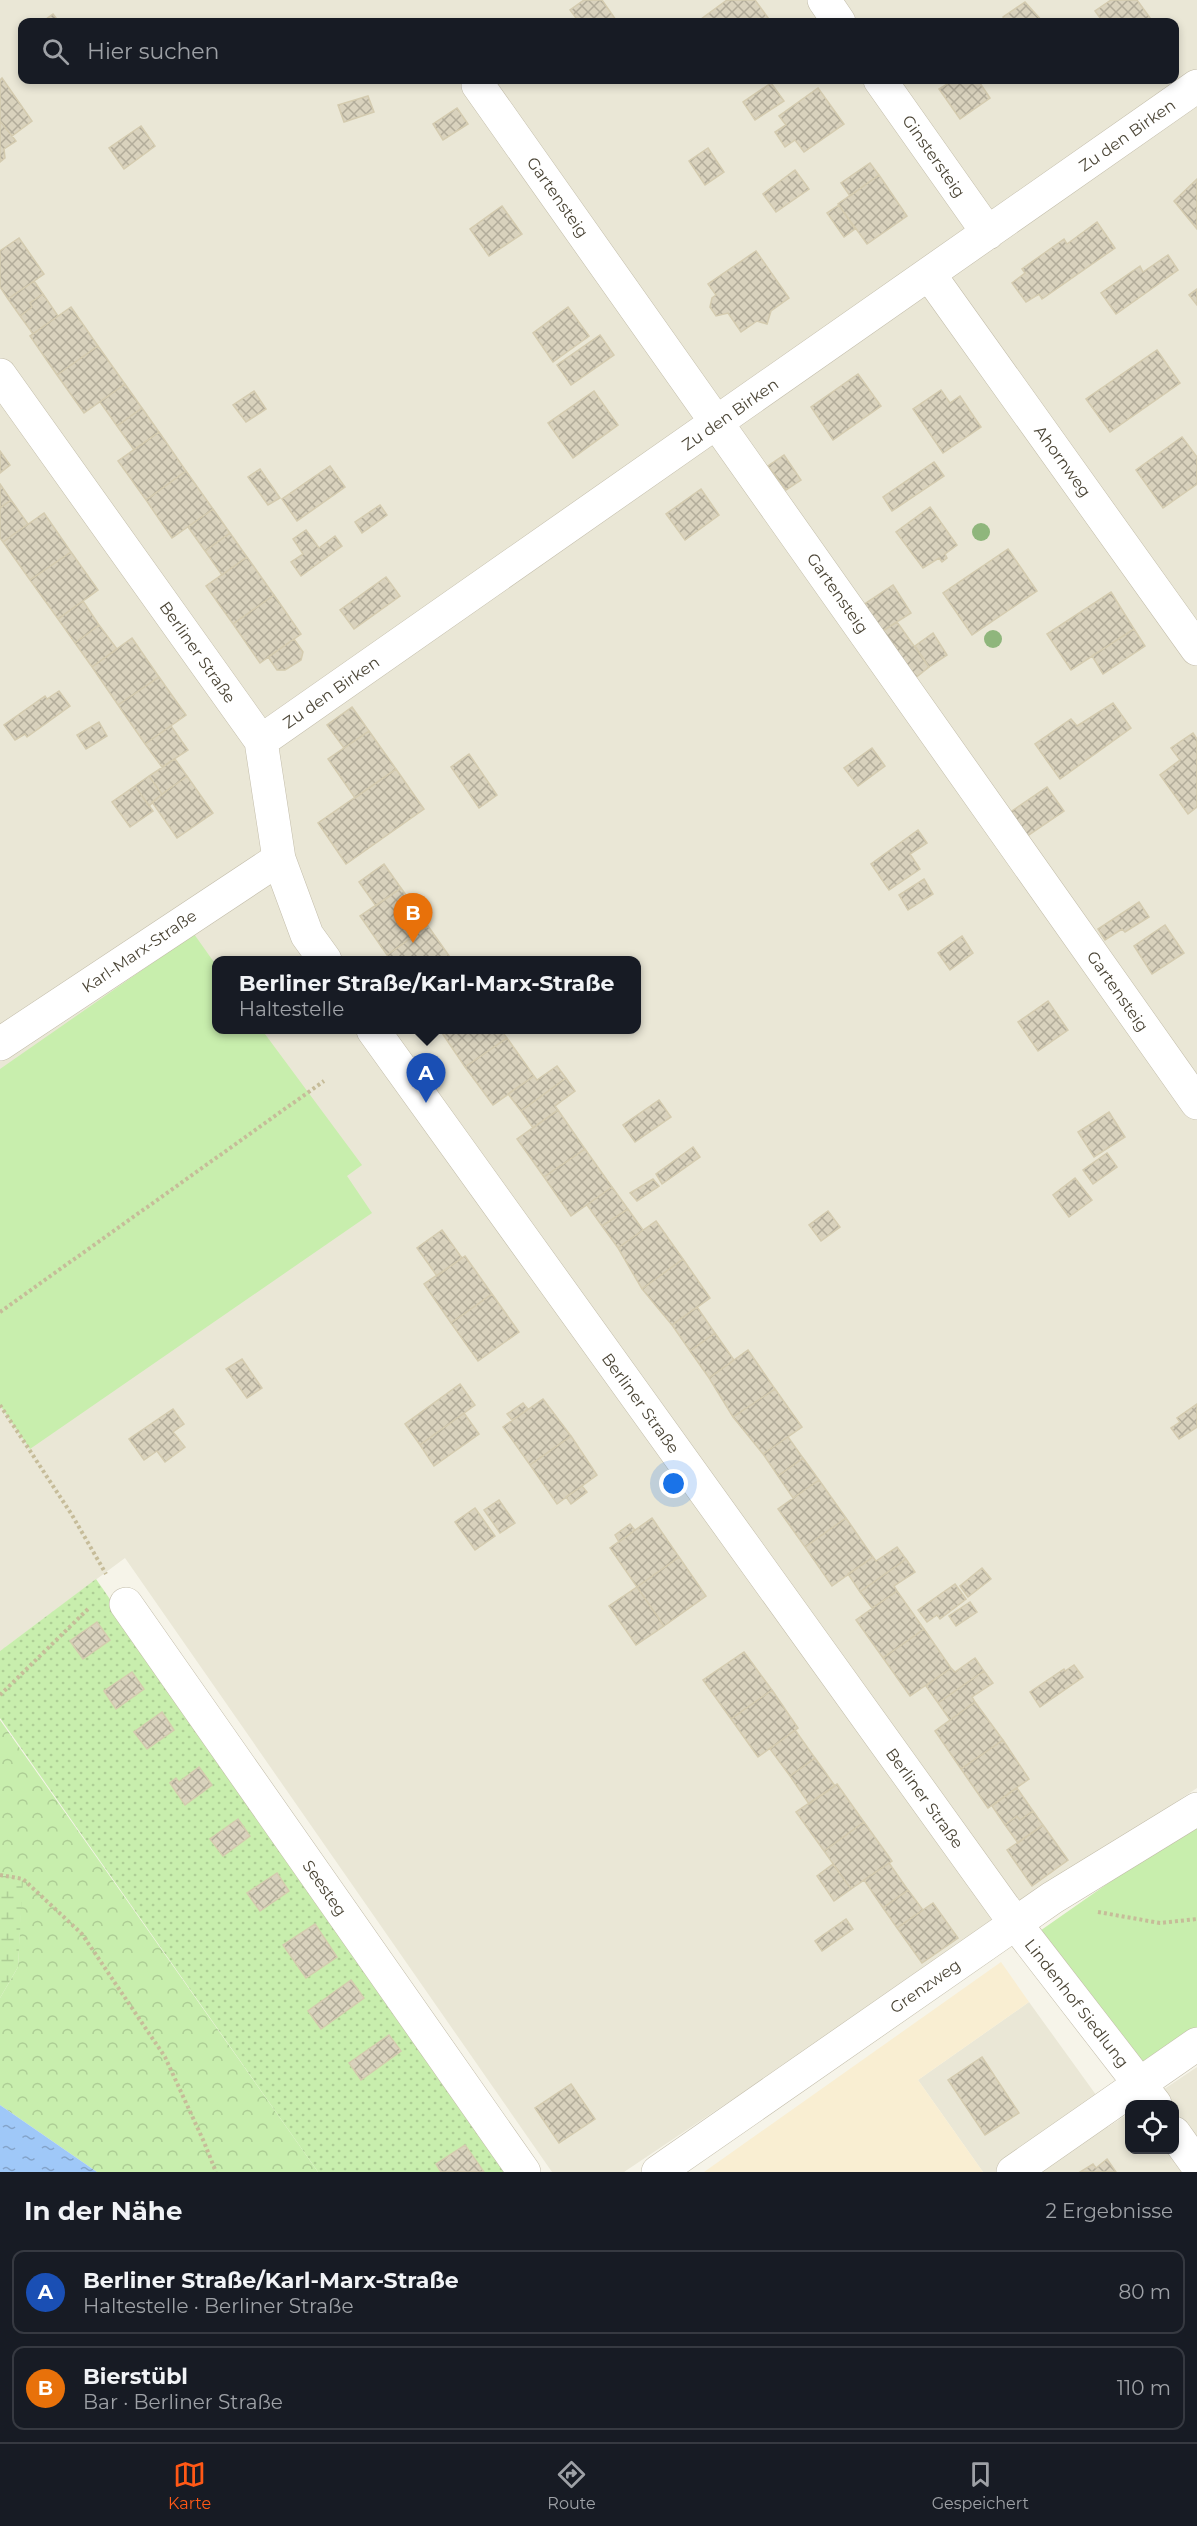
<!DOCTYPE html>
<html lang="de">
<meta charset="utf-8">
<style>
:root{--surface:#171b24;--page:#20242c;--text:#f1f3f6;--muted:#9ea1a6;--line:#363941;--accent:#ff5816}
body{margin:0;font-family:Montserrat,sans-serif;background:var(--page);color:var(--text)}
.controls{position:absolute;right:18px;bottom:18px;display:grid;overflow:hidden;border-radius:12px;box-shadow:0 3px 9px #0003}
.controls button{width:54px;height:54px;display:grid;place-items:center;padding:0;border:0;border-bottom:2px solid var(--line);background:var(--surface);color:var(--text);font:30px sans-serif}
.you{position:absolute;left:674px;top:1484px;width:21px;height:21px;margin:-15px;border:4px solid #fff;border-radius:50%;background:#1a73e8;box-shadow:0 0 0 9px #1a73e833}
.badge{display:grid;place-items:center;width:39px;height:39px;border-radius:50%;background:var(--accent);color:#fff;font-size:20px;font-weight:700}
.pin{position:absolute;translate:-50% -50px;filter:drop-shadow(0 2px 3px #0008)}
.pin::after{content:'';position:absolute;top:32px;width:21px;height:18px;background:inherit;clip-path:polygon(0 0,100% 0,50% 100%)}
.popup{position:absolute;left:212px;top:956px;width:429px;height:78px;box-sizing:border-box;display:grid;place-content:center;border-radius:12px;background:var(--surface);filter:drop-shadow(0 2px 4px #0005);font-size:20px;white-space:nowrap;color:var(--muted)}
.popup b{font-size:22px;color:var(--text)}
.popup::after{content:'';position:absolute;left:50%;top:100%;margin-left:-12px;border:12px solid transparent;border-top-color:var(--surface)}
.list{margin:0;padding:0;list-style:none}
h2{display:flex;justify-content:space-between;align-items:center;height:78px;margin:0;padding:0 24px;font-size:26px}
h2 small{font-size:20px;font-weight:400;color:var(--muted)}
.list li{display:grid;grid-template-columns:39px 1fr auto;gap:18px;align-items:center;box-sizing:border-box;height:84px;margin:0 12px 12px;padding:0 12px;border:2px solid var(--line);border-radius:12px}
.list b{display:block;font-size:22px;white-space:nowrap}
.list p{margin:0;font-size:20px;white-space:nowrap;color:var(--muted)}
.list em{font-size:20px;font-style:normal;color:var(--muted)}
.icon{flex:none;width:33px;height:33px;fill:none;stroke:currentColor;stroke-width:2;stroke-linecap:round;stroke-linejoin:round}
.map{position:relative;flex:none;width:1197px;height:2172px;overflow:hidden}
.search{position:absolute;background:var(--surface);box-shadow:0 3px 9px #0003;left:18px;right:18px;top:18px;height:66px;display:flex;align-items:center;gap:15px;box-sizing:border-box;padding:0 21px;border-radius:12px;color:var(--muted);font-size:22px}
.sheet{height:270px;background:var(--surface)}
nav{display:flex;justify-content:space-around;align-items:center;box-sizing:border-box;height:84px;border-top:2px solid var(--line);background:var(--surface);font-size:16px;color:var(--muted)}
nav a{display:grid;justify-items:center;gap:3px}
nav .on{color:var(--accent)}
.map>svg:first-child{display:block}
.residential{fill:#eae7d6;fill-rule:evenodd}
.commercial{fill:#f9eed2}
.grass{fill:#c8eead}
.forest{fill:url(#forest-crowns)}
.wetland{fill:url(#wetland-marsh)}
.park{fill:url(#park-dots)}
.water{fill:url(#water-ripples)}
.building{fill:url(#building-cross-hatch);stroke:#d4cbaf;stroke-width:1.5}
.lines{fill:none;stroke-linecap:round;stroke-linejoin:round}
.minor-casing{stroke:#c3bdaa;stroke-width:34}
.path{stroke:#c6bc99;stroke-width:4;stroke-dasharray:3 3;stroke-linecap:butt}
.minor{stroke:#fff;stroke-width:33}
.tree{fill:#8fb67c}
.labels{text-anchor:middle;stroke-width:5;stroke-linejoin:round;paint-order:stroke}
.street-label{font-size:16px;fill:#4b4536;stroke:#fff}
</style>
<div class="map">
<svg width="1197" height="2172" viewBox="0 0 1197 2172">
<defs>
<pattern id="forest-crowns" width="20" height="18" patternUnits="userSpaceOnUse" patternTransform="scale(1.5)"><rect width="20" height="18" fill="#c8eead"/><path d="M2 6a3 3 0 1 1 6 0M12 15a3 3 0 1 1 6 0" fill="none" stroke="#adcd95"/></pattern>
<pattern id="wetland-marsh" width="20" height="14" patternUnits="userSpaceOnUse" patternTransform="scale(1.5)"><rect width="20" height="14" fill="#c8eead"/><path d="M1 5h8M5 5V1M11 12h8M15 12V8" fill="none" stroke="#adcd95"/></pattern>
<pattern id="park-dots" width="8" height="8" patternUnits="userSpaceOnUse" patternTransform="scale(1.5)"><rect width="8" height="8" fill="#c8eead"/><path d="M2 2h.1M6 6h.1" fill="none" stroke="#adcd95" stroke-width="1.8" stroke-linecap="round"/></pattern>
<pattern id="water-ripples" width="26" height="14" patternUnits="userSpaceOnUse" patternTransform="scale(1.5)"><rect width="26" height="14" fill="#9fc8f8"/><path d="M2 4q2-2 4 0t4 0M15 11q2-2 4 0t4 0" fill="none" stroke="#84a4ca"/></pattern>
<pattern id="building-cross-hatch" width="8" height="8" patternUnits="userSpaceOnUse" patternTransform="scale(1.5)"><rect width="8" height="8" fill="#d9d2bd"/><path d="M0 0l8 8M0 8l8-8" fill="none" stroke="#b2ac9a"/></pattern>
</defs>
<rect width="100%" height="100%" fill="#f6f4e9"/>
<!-- residential -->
<path class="residential" d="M0,0H1197V1788L624,2172H552L125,1558L0,1651ZM22,22H1174V80H22ZM216,960H636V1030H216Z
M1029,2002L1099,2099L1108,2127L1129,2113L1130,2150H1174V2104H1142L1197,2067V2172H983L918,2080Z"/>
<!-- commercial -->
<path class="commercial" d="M1001,1962L1029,2002L918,2080L983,2172H704Z"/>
<!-- grass -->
<path class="grass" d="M194,934L216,965V1030H262L362,1165L347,1176L372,1213L30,1449L0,1405V1069Z
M1197,1821V2034L1134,2078L1027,1940Z"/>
<!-- forest -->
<path class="forest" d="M0,1720L318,2172H97L0,2105V1998L18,1967L22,1879L0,1875Z"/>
<!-- wetland -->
<path class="wetland" d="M0,1875L23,1879L18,1967L0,1998Z"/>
<!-- park -->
<path class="park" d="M96,1579L506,2172H318L0,1718V1651Z"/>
<!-- water -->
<path class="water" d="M0,2105L97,2172H0Z"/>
<!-- building -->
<path class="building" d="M584,0H602L616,20L613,22H579L570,10Z
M727,0H755L771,22H697Z
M1111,0H1137L1153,22H1103L1095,11Z
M1025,2L1043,22H1002L1005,21L1003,17Z
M53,14L59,22H42Z
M2,78L32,121L12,136L0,121V80Z
M954,80H978L990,98L960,119L939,89Z
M771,83L784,101L755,120L743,102Z
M818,88L844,124L804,152L795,140L785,147L775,132L786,125L779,116Z
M368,96L374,112L344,122L338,105Z
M457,108L468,124L443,140L433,124Z
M0,121L16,141L4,149L5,158L0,162Z
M141,126L155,146L124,169L109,148Z
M708,148L724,172L705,185L689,161Z
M870,163L879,175L850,196L841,183Z
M795,170L809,189L776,212L763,194Z
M879,175L907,216L867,244L838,204Z
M1197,179V229L1174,201Z
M839,205L855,229L844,237L827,213Z
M502,206L522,234L489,256L470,229Z
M1097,222L1115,248L1042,299L1039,294L1026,302L1012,283L1025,273L1022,269L1064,239L1067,244Z
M19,238L44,274L8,299L0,287V251Z
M756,251L789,298L771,311L767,324L757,321L741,332L728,313L716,316L710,307L712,298L716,295L708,284Z
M1168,255L1178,270L1116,314L1101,293L1140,266L1143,272Z
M34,281L43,294L30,303L32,307L20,316L8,299Z
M1197,289V305L1189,295Z
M43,294L58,316L33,334L20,316L32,307L30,303Z
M71,307L98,346L57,375L30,336Z
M568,307L589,336L553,362L533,333Z
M600,335L614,355L571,385L557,365Z
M98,346L125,384L84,413L57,375Z
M1157,350L1180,383L1110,432L1086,399Z
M858,374L881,406L833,440L811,407Z
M125,384L142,408L117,426L100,402Z
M941,390L950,403L960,396L981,427L943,453L913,409Z
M254,391L266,409L246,422L233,405Z
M594,391L618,425L573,458L548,423Z
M142,408L159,432L134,450L117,426Z
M159,432L186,471L146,500L118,461Z
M1182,437L1197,457V484L1163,508L1136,470Z
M0,451L10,465L0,473Z
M784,455L801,480L786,490L768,466Z
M934,462L944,476L892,511L883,497Z
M330,466L345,487L297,521L282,499Z
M260,469L280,498L268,505L248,477Z
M186,471L213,509L172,538L146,500Z
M0,484L11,500L0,508Z
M701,489L719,515L685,540L666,514Z
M11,500L28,524L3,542L0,538V508Z
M380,505L387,515L362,533L355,522Z
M930,507L957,545L945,554L947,558L942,562L939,558L923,568L896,532Z
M213,509L230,533L205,551L188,527Z
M44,513L71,552L30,580L3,542Z
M306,530L319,548L335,536L342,546L301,576L291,562L303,554L293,539Z
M230,533L247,557L222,575L205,551Z
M1008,549L1037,591L972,635L943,593Z
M71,552L98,590L58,619L30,580Z
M247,557L274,595L233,624L206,586Z
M386,577L400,596L354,629L340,610Z
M893,585L911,613L881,632L863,605Z
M1111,592L1134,629L1071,670L1047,634Z
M274,595L301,634L260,663L233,624Z
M83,601L99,625L75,643L58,619Z
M897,622L929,667L914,679L881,632Z
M99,625L117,649L92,667L75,643Z
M1134,629L1145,646L1103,674L1092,656Z
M933,633L947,655L929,667L915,646Z
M132,638L159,677L118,705L92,667Z
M294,639L303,652L301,660L285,670H277L268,657Z
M159,677L186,715L145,744L118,705Z
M59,691L70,706L27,737L25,734L15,740L4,725L45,696L47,699Z
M1113,703L1131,728L1060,779L1035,744L1071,719L1077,726Z
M352,707L369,731L344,748L327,725Z
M99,722L107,736L86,749L77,735Z
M171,726L188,750L162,767L145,744Z
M369,731L396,769L355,798L328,759Z
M1193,733L1197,739V807L1188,814L1160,775L1180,760L1171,748Z
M872,748L885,766L858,786L844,768Z
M469,754L497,795L479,808L451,767Z
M175,759L187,776L162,794L149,776Z
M396,769L424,809L346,864L318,823Z
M149,776L162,794L149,806L135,786Z
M187,776L213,813L177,838L152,802Z
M135,786L153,811L130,827L112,802Z
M1047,787L1064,811L1023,839L1006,815Z
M918,830L927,843L910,854L920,869L889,890L871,864Z
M384,864L401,888L376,906L359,882Z
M924,879L933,894L908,910L899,895Z
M401,888L428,926L387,955L360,916Z
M1139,902L1149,917L1125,932L1122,929L1105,940L1098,929Z
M1165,925L1184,953L1152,974L1134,946Z
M428,926L452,960H391L387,955Z
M962,936L973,953L950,970L938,953Z
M1048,1001L1068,1030L1038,1051L1018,1022Z
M440,1030H501L507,1038L465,1067Z
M507,1038L534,1076L493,1105L465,1067Z
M557,1066L566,1078L521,1111L508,1094L534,1076L537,1080Z
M566,1078L575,1091L555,1106L558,1110L533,1128L521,1111Z
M659,1100L671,1117L635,1142L623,1125Z
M558,1110L585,1149L544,1177L517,1139Z
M1109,1112L1125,1137L1094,1157L1078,1132Z
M693,1147L700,1157L662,1184L656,1174Z
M585,1149L612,1187L571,1216L544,1177Z
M1107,1153L1117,1167L1093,1184L1083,1170Z
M1075,1178L1092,1200L1069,1217L1053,1195Z
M653,1179L659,1186L637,1201L630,1193Z
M612,1187L628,1209L602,1226L587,1205Z
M628,1209L643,1230L618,1248L602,1226Z
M828,1211L840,1227L821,1241L809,1225Z
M656,1221L683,1259L642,1289L618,1248Z
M442,1230L462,1258L437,1276L417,1248Z
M465,1256L492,1294L451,1323L424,1284Z
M683,1259L710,1298L672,1325L642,1289Z
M492,1294L519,1332L478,1361L451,1323Z
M697,1307L715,1333L690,1351L672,1325Z
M715,1333L734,1360L709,1378L690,1351Z
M748,1350L775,1389L733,1417L709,1378Z
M242,1359L262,1388L247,1398L226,1369Z
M460,1384L475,1405L420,1445L405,1424Z
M775,1389L802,1427L763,1454L733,1417Z
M543,1399L571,1436L530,1465L503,1427Z
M523,1403L528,1409L512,1420L507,1414Z
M1197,1404V1427L1179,1439L1171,1428L1180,1422L1177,1418Z
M173,1409L184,1424L173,1432L185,1447L165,1462L157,1451L144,1460L129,1439Z
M464,1413L479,1434L434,1466L420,1445Z
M571,1436L597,1475L557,1504L530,1465Z
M788,1437L803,1458L778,1476L763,1454Z
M803,1458L819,1480L793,1498L778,1476Z
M819,1480L846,1518L805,1547L778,1509Z
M582,1486L587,1492L571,1504L566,1497Z
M499,1500L515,1523L500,1533L484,1510Z
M475,1508L495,1536L475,1550L455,1522Z
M652,1518L679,1557L637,1587L610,1548Z
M846,1518L873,1557L832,1586L805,1547Z
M630,1524L635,1530L619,1542L615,1535Z
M897,1547L906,1559L860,1592L848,1574L873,1557L876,1561Z
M679,1557L706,1596L664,1626L637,1587Z
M906,1559L915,1572L894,1586L897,1591L872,1608L860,1592Z
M982,1568L991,1579L968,1597L960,1586Z
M955,1584L966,1599L940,1619L937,1615L927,1622L918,1610Z
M637,1587L664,1626L636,1645L609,1606Z
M897,1591L924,1629L883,1658L856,1620Z
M970,1602L977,1612L956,1626L949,1616Z
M97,1622L110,1640L83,1659L70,1641Z
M924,1629L951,1668L910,1696L883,1658Z
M744,1652L772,1690L731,1719L703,1680Z
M975,1658L984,1671L938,1703L926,1686L951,1668L955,1672Z
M1074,1665L1083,1677L1040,1707L1030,1692L1064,1669L1065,1671Z
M984,1671L993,1683L972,1697L975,1702L950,1720L938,1703Z
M132,1672L144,1689L116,1709L104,1691Z
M772,1690L798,1728L758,1757L731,1719Z
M975,1702L1003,1740L961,1769L935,1731Z
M162,1712L174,1730L147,1749L134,1732Z
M795,1730L815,1758L790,1776L770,1749Z
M1003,1740L1029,1779L988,1808L961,1769Z
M815,1758L835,1786L809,1804L790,1776Z
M199,1767L212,1785L185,1805L170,1783L176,1778L179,1782Z
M837,1784L864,1822L824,1851L796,1812Z
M1017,1788L1033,1811L1020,1820L1017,1816L1005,1825L992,1806Z
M1033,1811L1043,1825L1018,1843L1005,1825L1017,1816L1020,1820Z
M238,1819L250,1836L223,1856L210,1839Z
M864,1822L892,1861L851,1889L824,1851Z
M1043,1825L1068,1860L1032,1886L1007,1850Z
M889,1863L908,1890L883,1908L864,1880Z
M833,1864L851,1889L834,1901L817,1876Z
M277,1873L289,1891L260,1911L247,1893Z
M908,1890L923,1910L897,1928L883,1908Z
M933,1903L958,1938L922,1963L897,1928Z
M846,1919L853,1929L822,1951L815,1941Z
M315,1924L337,1957L306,1978L283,1945Z
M351,1980L364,1998L321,2029L308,2011Z
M389,2035L401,2051L361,2080L349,2063Z
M982,2057L1019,2113L985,2135L948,2080Z
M571,2084L595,2119L559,2143L535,2108Z
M465,2145L484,2172H441L436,2164Z
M1107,2159L1116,2172H1080L1093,2164L1096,2168Z"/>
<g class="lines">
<!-- minor casing -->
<g class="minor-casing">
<path id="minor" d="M824,0L839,22
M880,80L988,233
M478,85L1197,1103
M929,274L1197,649
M0,375L261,741L279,859L307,935L325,960
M261,741L1197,86
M373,1030L1015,1923L1155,2104
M0,1044L279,859
M126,1604L524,2172
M1174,2133L1197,2165
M658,2172L1052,1898L1197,1809
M1013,2172L1197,2044"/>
</g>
<!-- path -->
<path class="path" d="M0,1312L324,1081
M0,1405L72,1515L106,1574
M0,1695L90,1607
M0,1875L23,1879L82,1934L165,2057L204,2142L216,2172
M1098,1912L1160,1923L1197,1919"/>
<!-- minor -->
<use href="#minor" class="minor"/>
</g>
<!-- trees -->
<g class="tree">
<circle cx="981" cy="532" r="9"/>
<circle cx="993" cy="639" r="9"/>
</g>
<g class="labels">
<!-- street labels -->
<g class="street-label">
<text transform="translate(1127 135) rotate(-35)" y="6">Zu den Birken</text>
<text transform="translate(934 156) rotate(55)" y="6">Ginstersteig</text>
<text transform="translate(558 197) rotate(55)" y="6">Gartensteig</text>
<text transform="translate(730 414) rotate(-35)" y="6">Zu den Birken</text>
<text transform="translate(1063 461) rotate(54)" y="6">Ahornweg</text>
<text transform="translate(838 593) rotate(55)" y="6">Gartensteig</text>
<text transform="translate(198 652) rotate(55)" y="6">Berliner Straße</text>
<text transform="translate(331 692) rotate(-35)" y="6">Zu den Birken</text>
<text transform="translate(139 951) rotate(-34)" y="6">Karl-Marx-Straße</text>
<text transform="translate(1118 991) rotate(55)" y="6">Gartensteig</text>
<text transform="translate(641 1403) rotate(54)" y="6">Berliner Straße</text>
<text transform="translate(925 1798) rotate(54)" y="6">Berliner Straße</text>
<text transform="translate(325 1888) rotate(55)" y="6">Seesteg</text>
<text transform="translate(925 1986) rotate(-35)" y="6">Grenzweg</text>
<text transform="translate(1077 2003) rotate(52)" y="6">Lindenhof Siedlung</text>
</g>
</g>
</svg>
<div class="controls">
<button><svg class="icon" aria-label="locate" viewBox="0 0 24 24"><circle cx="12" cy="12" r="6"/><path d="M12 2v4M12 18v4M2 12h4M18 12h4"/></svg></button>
</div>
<div class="you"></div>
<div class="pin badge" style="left:426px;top:1103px;background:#1a4fb4">A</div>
<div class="popup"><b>Berliner Straße/Karl-Marx-Straße</b>Haltestelle</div>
<div class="pin badge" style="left:413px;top:943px;background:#e8710a">B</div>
<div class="search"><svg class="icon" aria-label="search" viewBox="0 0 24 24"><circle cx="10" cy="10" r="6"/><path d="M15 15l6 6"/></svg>Hier suchen</div>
</div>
<section class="sheet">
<h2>In der Nähe<small>2 Ergebnisse</small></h2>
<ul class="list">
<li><span class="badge" style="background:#1a4fb4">A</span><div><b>Berliner Straße/Karl-Marx-Straße</b><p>Haltestelle · Berliner Straße</p></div><em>80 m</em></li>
<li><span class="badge" style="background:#e8710a">B</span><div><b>Bierstübl</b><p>Bar · Berliner Straße</p></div><em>110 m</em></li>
</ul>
</section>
<nav>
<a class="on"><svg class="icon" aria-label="map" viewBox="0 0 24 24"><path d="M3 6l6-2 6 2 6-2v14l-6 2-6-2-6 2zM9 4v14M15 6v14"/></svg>Karte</a>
<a><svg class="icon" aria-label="directions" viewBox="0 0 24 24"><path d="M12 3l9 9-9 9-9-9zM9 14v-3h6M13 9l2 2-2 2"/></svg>Route</a>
<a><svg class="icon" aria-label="saved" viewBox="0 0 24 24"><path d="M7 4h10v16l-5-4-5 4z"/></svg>Gespeichert</a>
</nav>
